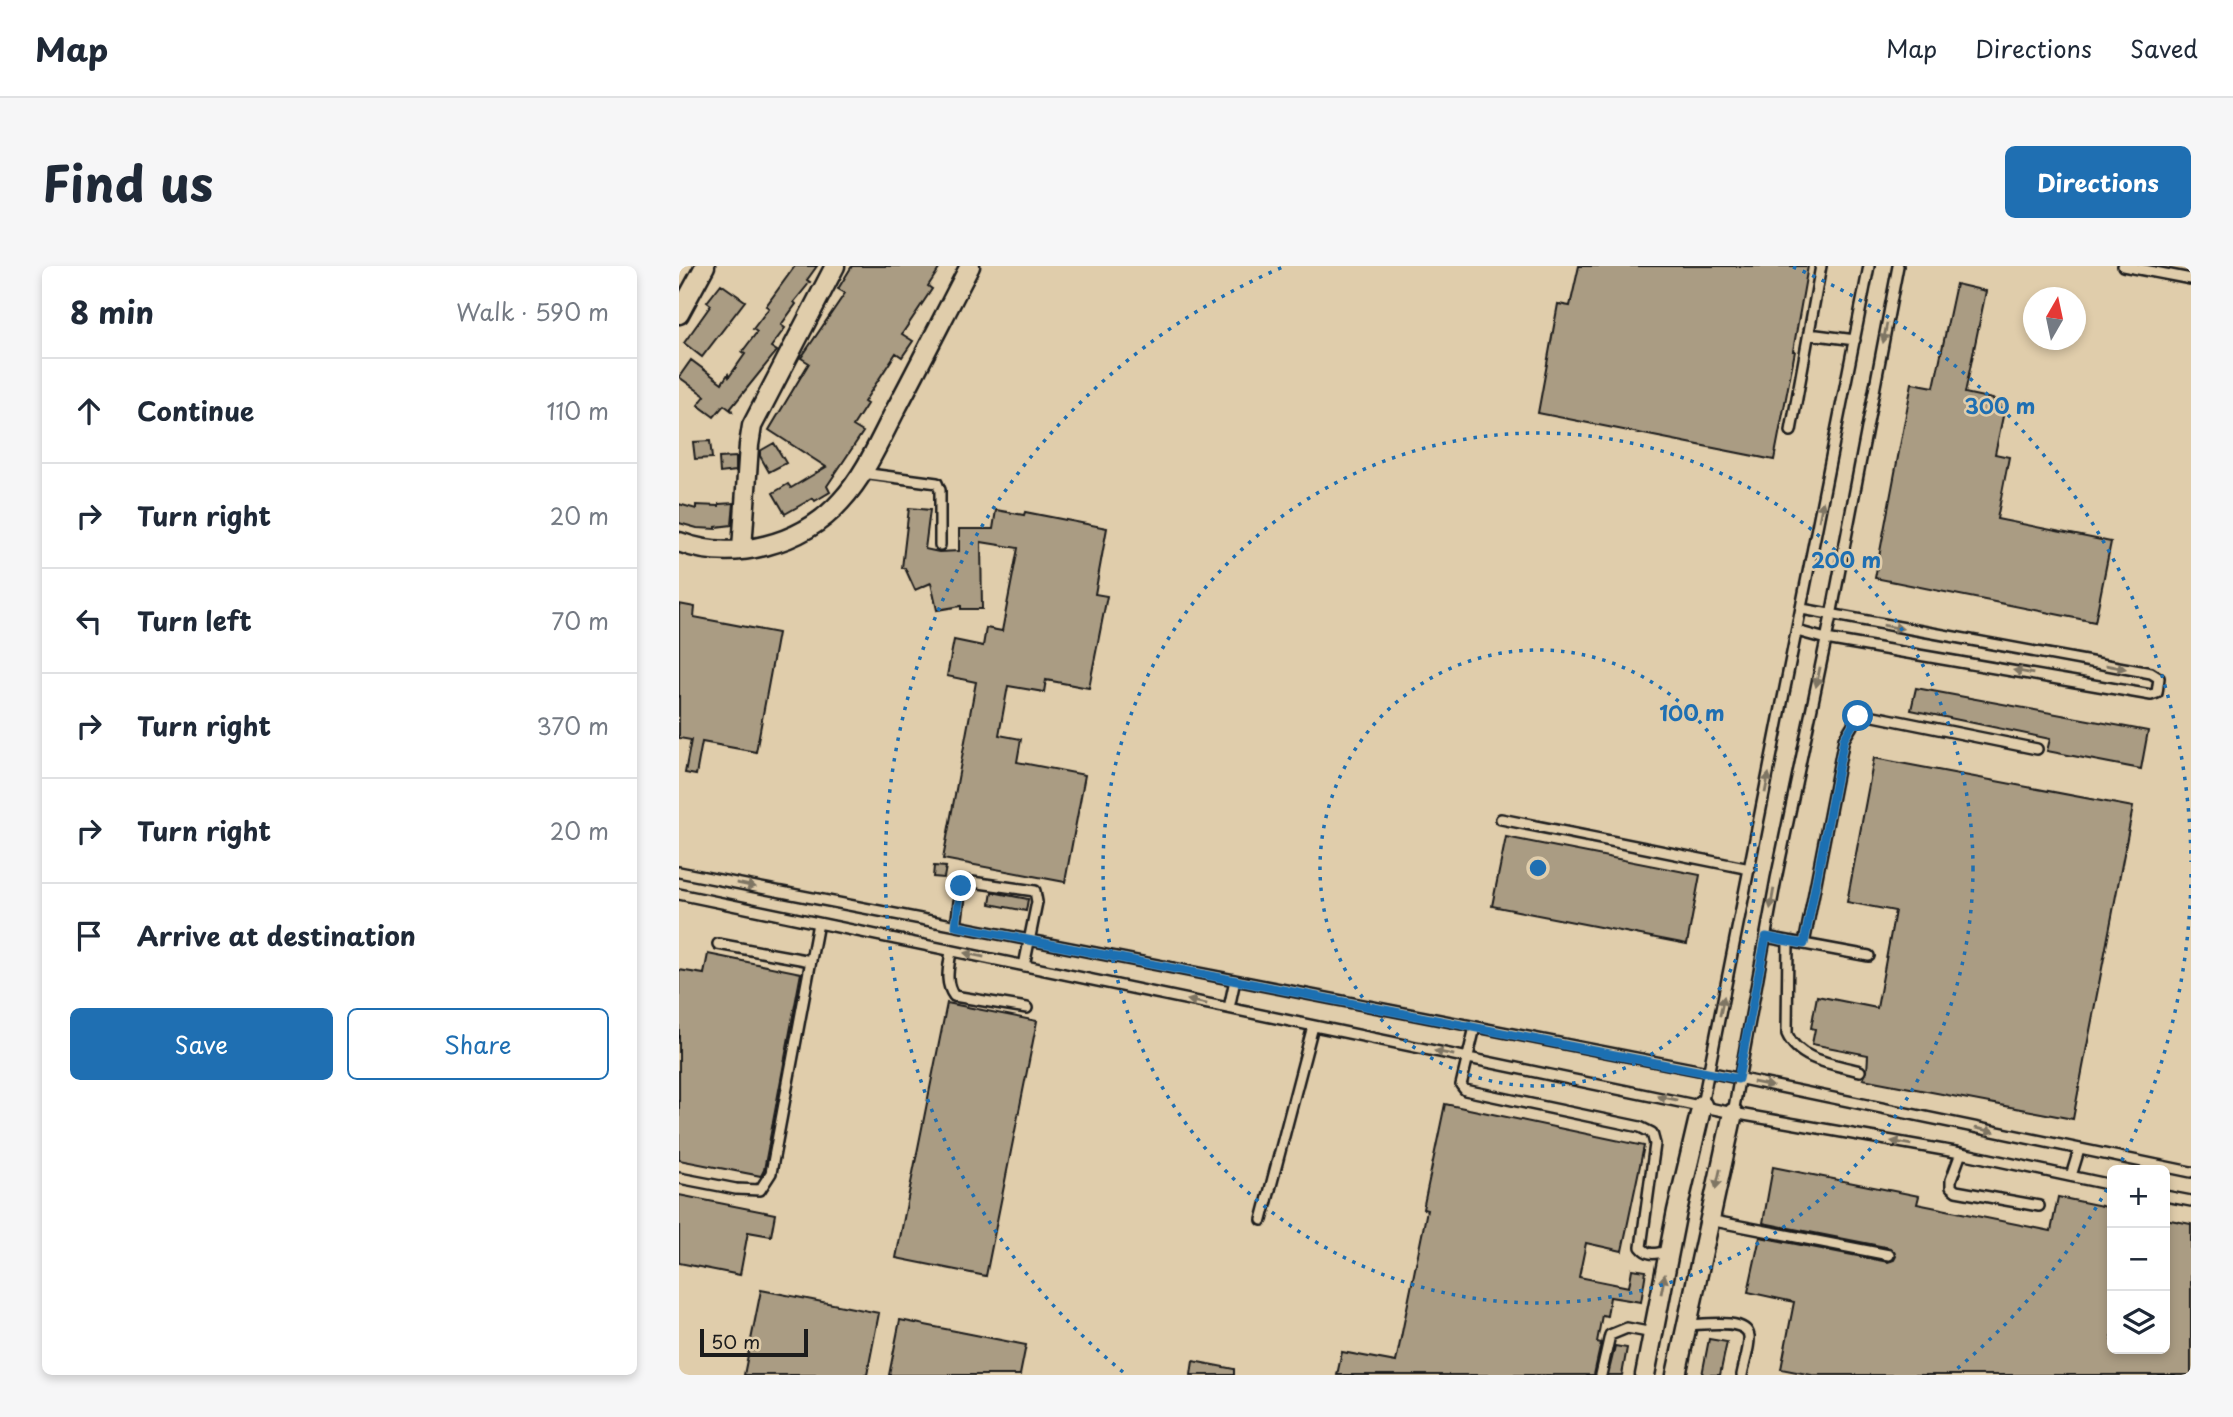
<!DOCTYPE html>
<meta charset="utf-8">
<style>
:root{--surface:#fff;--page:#f6f6f7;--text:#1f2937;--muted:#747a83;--line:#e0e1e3;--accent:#1f6fb2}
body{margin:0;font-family:"Playpen Sans",sans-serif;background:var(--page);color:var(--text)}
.controls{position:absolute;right:21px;bottom:21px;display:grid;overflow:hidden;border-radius:10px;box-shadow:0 4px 10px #0003}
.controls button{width:63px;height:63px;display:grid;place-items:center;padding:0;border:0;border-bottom:2px solid var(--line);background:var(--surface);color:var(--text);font:35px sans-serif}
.compass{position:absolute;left:1344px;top:21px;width:63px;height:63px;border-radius:50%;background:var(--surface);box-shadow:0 4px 10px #0003;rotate:9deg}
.scale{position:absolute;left:21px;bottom:18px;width:108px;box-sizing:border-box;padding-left:7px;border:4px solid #1c1c1c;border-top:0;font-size:19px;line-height:24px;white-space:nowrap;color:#1c1c1c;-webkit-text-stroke:5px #e0cdab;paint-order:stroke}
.stop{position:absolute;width:21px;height:21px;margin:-16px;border:5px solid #1f6fb2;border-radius:50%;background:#fff}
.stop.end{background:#1f6fb2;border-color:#fff;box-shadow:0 2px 7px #0008}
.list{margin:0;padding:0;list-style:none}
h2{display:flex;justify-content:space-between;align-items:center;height:91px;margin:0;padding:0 28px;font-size:30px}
h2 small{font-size:23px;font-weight:400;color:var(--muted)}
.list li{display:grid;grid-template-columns:46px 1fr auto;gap:21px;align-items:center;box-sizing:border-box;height:105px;padding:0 28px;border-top:2px solid var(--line)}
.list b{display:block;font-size:26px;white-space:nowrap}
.list em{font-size:23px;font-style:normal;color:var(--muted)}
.actions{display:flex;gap:14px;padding:21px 28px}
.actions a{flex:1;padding:16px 0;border:2px solid var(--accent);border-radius:10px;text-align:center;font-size:24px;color:var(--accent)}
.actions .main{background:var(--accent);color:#fff}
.icon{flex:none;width:38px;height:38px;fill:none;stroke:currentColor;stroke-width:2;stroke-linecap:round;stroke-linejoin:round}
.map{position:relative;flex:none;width:1512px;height:1109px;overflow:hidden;border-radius:10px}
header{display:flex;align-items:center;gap:42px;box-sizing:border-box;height:98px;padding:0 35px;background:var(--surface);border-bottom:2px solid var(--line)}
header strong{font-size:33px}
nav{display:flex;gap:38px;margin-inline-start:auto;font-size:24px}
.intro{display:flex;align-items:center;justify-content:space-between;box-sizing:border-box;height:168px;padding:0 42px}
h1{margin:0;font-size:49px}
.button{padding:18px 32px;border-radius:10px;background:var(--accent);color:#fff;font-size:24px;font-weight:700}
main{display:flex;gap:42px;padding:0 42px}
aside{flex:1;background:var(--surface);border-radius:10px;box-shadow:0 4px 10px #0003}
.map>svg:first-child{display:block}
.building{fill:#aa9c83;stroke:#1c1c1c;stroke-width:2}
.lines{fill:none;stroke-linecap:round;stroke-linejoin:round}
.lane-casing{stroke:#1c1c1c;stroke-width:14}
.street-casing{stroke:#1c1c1c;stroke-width:23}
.lane{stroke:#e0cdab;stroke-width:9}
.street{stroke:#e0cdab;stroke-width:18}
.oneway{fill:#7e7464}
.route{stroke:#1f6fb2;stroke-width:9}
.ring{fill:none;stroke:#1f6fb2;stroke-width:3.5;stroke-dasharray:3.5 7}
.centre{fill:#1f6fb2;stroke:#e0cdab;stroke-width:3.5}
.ring-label{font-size:21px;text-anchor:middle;font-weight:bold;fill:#1f6fb2;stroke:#e0cdab;stroke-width:5;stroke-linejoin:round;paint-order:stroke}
</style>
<header>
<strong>Map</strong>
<nav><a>Map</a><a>Directions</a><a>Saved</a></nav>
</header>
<div class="intro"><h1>Find us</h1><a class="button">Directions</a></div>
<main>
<aside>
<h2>8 min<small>Walk · 590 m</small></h2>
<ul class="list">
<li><svg class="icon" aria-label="ahead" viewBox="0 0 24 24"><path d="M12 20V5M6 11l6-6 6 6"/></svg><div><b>Continue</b></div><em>110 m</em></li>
<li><svg class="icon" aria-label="right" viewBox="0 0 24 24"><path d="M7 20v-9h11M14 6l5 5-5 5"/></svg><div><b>Turn right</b></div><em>20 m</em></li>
<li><svg class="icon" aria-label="left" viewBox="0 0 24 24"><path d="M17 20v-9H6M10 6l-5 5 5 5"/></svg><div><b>Turn left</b></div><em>70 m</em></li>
<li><svg class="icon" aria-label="right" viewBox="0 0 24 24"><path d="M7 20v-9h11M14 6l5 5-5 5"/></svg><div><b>Turn right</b></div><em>370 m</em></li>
<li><svg class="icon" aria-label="right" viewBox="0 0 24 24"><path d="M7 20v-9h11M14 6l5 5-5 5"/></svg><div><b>Turn right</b></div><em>20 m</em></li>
<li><svg class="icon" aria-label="arrive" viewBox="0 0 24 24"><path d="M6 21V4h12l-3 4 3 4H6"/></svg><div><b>Arrive at destination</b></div></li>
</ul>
<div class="actions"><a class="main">Save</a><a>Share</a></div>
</aside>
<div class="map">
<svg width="1512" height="1109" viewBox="0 0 1512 1109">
<rect width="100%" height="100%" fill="#e0cdab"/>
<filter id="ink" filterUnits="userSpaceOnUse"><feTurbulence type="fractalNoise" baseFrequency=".0143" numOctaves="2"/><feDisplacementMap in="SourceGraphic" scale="14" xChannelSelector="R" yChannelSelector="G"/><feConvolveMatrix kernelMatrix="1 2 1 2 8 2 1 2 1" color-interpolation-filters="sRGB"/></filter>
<g filter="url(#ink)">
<!-- building -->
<path class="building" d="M116,0H138L128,14L131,16L115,36L117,38L102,59L106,62L92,81L98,85L52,142L53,145L45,139L35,151L19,139L26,130L0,111L12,94L43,117L49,108L50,111L66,88L63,86L78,66L74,63L90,42L87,40Z
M173,0H262L249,20L253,23L223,68L234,75L223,91L217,87L185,136L188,138L174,160L184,166L148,220L151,226L136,235L134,232L106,248L94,227L109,218L112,222L147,201L90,164L130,97L122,92L166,27L159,23Z
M900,0H1129L1114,85H1116L1095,194L859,147L879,38L891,40Z
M42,18L66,35L23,91L5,77L32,39L28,36Z
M1277,18L1307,25L1286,127L1327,136L1316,188L1330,191L1318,253L1432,276L1416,356L1196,312L1233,117L1255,121Z
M31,175L33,192L16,193L14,176Z
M95,177L107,197L90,206L81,190V185Z
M57,191V205L41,207L40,192Z
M55,237L53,259L37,261V263L18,262L0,257V238L17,243V239L40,240V238Z
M230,242L251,244L246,283L260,286L280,285V263H314L317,244L345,249L346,246L428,262L416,328L428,330L410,422L367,414L365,426L329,420L320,469L342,473L338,496L406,509L386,616L264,593L297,416L268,410L275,374L304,380L307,362L323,365L339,282L302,276L303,343H282V340L258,344L252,317L236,324L226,302H223Z
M0,338L16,341L15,351L99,367L77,486L23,476L17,509L6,507L12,474L0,472Z
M1237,422L1469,465L1462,503L1368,485L1371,473L1232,444Z
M1195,492L1454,541L1394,853L1184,813L1188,806L1189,789L1133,778L1136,763L1132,762L1138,730L1198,742L1216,645L1168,636Z
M827,571L1021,609L1008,678L813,640Z
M255,600L267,601L265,612L254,611Z
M313,626L349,633L347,645L311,638Z
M29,688L122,707L85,904L82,910L0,894V704L25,708Z
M268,737L358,755L307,1010L217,992Z
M766,838L965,880L943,985L907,977L900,1011L950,1021L953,1003L967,1005L962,1036L931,1031L928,1050L923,1049L918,1076L922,1077L915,1109H658L663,1086L717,1096L748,944L744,943Z
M1094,901L1240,930L1238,938L1372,965L1379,931L1433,942V1083H1486V953L1512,958V1109H1133L1102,1103L1115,1036L1069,1026L1081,971L1209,996L1215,994L1217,990L1211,982L1084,957Z
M0,929L96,948L92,970L69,966L61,1009L0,997Z
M82,1024L200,1047L188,1109H65Z
M221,1054L347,1079L341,1109H210Z
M1030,1073L1048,1076L1041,1109H1023Z
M936,1080L948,1082L943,1109H929Z
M514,1095L555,1103V1109H512Z"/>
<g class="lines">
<!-- lane casing -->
<g class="lane-casing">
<path id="lane" d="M1444,0L1512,13
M1130,68L1176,74
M1112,165L1142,0
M183,207L258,217L261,224V279
M1118,365L1147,373L1472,429L1478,427L1480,412L1472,407L1123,343
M822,553L1071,603
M0,606L1029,806L1512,906
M0,628L1054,847L1282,887L1433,919
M277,660L282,620L286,615L356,625L358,636L345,700
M1087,671L1190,690
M1109,675L1108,768C1120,795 1155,798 1181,805
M39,678L132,695
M1125,678L1165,473L1179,450L1190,449L1358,483
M272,685C270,701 265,716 275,730L348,742
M550,742L556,714
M796,761L782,819L786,824L961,861L973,867L976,878L962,981C970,991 978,987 990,985
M1023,839L1190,0
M1054,847L1097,613L1152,350L1219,0
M1282,887L1272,914V921L1277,925L1360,940
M1392,910L1400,884
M0,912L57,923L81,924L92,907L139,657
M1486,930L1512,935
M583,954L634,760
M1030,954L1210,989
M1008,1059C1022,1059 1067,1051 1070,1070C1071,1081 1065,1097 1063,1109
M922,1109L931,1069L948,1062L974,1067"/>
</g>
<!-- street casing -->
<g class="street-casing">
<path id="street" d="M0,48L26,0
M0,276C54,297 124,278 162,235C186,209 201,174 217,143C242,96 266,48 291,0
M63,283L70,179L73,160L156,0
M966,1109L998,945L1023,839
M997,1109L1054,847"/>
</g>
<!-- lane -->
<use href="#lane" class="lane"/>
<!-- street -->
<use href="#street" class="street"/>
</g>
<!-- one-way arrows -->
<defs><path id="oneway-solid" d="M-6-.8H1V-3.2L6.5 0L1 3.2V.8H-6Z" transform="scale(1.75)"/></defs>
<g class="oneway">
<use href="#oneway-solid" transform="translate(1206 67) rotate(101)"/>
<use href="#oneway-solid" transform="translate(1142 245) rotate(-79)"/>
<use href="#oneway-solid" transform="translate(1214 361) rotate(10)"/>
<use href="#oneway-solid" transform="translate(1437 401) rotate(10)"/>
<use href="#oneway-solid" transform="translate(1344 406) rotate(-170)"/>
<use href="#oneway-solid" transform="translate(1139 411) rotate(102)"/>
<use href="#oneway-solid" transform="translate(1088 517) rotate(-79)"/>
<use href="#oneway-solid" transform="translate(67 619) rotate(11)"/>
<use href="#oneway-solid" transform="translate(1093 633) rotate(100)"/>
<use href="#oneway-solid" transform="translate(295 689) rotate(-169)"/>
<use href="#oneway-solid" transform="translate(518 736) rotate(-168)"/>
<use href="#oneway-solid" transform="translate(1043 740) rotate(-78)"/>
<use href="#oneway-solid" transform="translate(765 787) rotate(-168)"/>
<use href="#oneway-solid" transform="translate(1084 818) rotate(12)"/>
<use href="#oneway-solid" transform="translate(988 832) rotate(-169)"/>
<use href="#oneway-solid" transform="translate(1306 864) rotate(12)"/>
<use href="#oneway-solid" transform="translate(1222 877) rotate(-170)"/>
<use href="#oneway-solid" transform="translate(1039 913) rotate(103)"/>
<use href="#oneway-solid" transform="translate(984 1018) rotate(-79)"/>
</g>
</g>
<g class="lines" filter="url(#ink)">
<!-- route -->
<path class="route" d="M282,620L277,660L1059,813L1087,671L1125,678L1165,473L1179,450"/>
</g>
<!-- distance rings -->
<g class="ring">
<circle cx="859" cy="602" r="218"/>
<circle cx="859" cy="602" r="435"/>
<path d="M1512 608A653 653 0 0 1 1438 904M1433 914A653 653 0 0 1 1274 1106M444 1106A653 653 0 0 1 604 1M1114 1A653 653 0 0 1 1512 596"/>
</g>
<circle cx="859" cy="602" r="10" class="centre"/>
<g class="ring-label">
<text x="1321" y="148">300 m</text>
<text x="1167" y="302">200 m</text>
<text x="1013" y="455">100 m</text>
</g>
</svg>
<div class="controls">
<button>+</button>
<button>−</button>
<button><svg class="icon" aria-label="layers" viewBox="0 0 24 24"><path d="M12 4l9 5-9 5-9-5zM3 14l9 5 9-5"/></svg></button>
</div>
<svg class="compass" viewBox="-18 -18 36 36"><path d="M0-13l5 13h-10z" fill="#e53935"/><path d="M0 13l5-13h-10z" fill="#747a83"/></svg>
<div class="scale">50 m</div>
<div class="stop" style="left:1179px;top:450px"></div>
<div class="stop end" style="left:282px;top:620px"></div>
</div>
</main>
